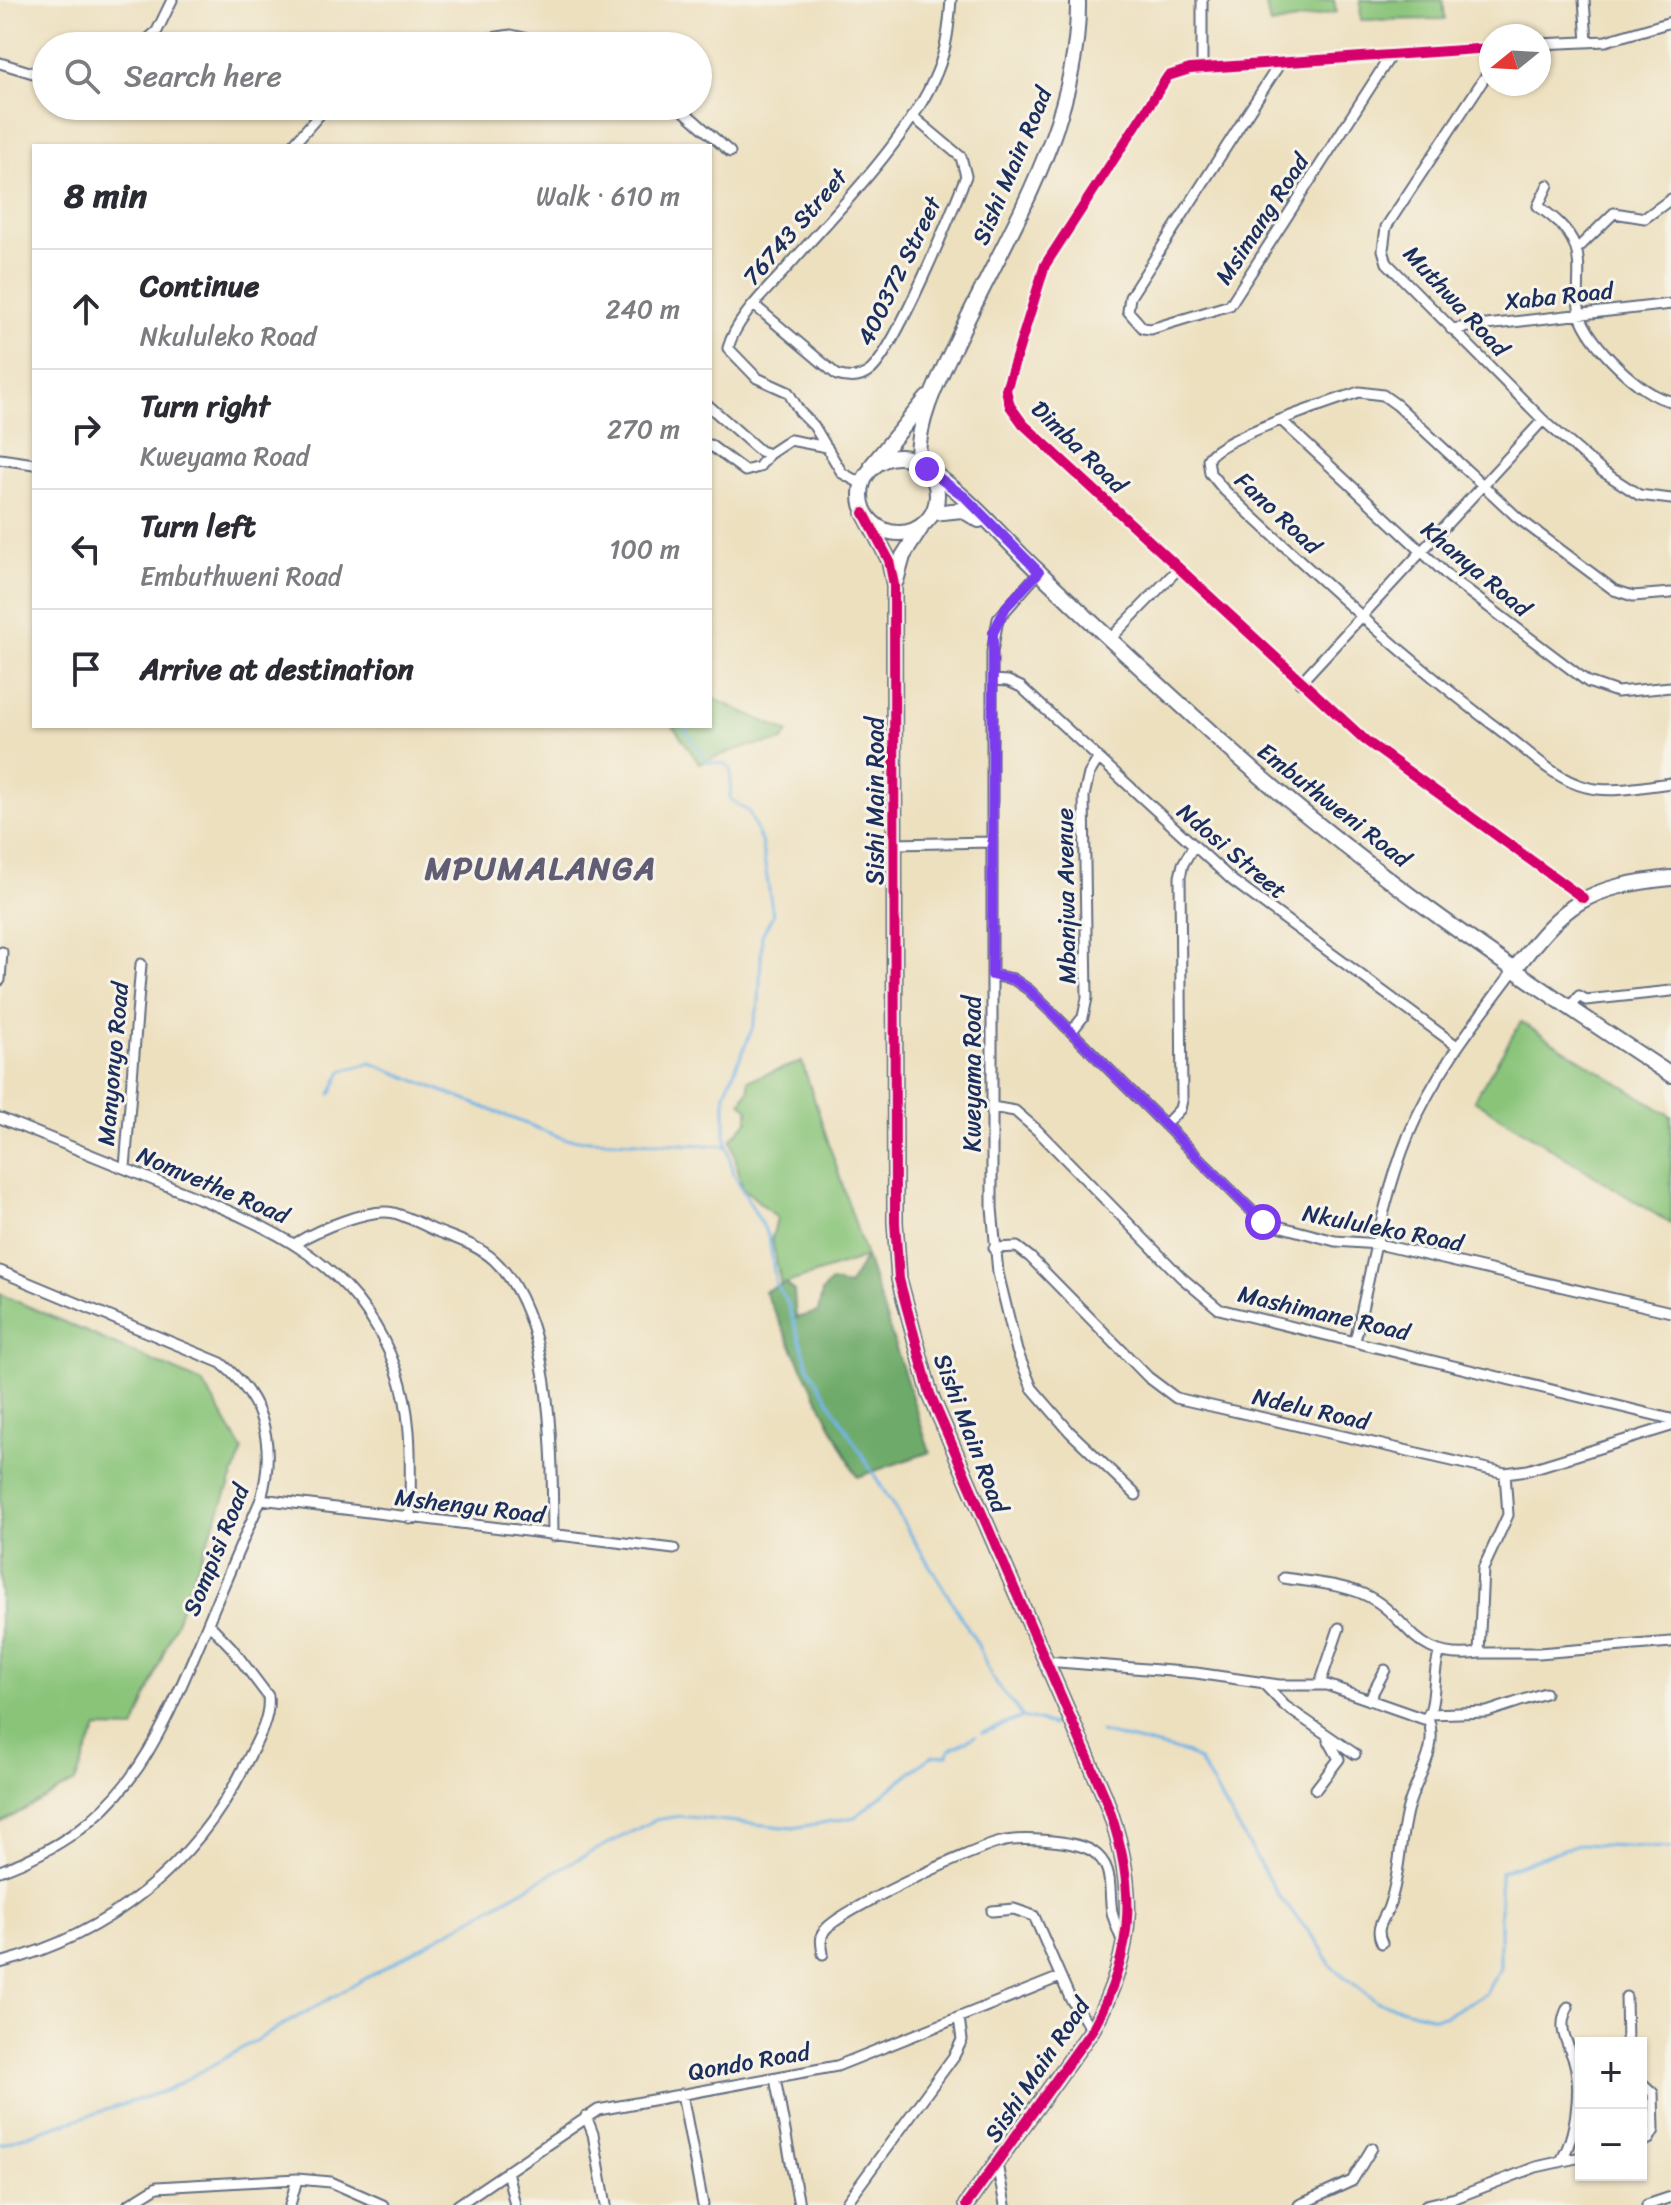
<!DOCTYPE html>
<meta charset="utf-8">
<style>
:root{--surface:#fff;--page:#f7f7f7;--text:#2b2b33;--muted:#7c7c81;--line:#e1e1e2}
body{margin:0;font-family:Sriracha,sans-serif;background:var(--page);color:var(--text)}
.controls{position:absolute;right:24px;bottom:24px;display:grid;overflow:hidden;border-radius:0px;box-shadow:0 2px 6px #0004}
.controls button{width:72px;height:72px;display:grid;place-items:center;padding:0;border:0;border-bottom:2px solid var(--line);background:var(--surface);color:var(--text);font:40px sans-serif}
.compass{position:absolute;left:1479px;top:24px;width:72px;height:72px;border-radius:50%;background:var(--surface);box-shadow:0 2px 6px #0004;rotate:252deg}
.stop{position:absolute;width:24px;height:24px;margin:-18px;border:6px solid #7c3aed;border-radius:50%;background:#fff}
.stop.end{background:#7c3aed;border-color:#fff;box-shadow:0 2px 8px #0008}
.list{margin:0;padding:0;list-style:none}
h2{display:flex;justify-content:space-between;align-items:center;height:104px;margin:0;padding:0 32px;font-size:34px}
h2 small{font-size:26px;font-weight:400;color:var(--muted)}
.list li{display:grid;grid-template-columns:52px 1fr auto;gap:24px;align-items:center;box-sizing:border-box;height:120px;padding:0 32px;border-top:2px solid var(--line)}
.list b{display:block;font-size:30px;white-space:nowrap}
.list p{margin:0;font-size:26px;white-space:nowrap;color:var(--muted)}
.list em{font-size:26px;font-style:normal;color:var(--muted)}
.icon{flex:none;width:44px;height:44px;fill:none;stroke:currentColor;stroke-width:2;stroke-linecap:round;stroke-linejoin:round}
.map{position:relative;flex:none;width:1671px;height:2205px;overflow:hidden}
.search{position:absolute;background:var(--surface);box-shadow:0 2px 6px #0004;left:32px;top:32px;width:680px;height:88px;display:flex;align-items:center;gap:20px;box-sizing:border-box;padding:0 28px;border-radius:44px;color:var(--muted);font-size:30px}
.panel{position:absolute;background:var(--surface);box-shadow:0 2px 6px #0004;left:32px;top:144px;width:680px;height:584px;border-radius:0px}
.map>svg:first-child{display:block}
.green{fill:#89c479;stroke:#527a6c;stroke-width:2}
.forest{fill:#6eaa69;stroke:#446c64;stroke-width:2}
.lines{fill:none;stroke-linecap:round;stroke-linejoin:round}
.stream{stroke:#71b4e6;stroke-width:3}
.street-casing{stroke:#646d80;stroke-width:13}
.secondary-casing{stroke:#646d80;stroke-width:18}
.street{stroke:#fff;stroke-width:9}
.secondary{stroke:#fff;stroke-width:14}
.cycleway-casing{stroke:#f7f3e8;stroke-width:15}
.cycleway{stroke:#d6006c;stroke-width:10}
.route{stroke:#7c3aed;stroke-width:10}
.labels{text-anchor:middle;stroke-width:6;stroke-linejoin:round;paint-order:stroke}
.street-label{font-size:24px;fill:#1b2f5e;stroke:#f7f3e8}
.district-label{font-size:32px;font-weight:bold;letter-spacing:2px;fill:#605d74;stroke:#f7f3e8}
</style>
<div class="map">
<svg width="1671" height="2205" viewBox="0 0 1671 2205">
<rect width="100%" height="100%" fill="#f7f3e8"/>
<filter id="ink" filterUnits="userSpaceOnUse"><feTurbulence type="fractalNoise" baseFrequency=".0125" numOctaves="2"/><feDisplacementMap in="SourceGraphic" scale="16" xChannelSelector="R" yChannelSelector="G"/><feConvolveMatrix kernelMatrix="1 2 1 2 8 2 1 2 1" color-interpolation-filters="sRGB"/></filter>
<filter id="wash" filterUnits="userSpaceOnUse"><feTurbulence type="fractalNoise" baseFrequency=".006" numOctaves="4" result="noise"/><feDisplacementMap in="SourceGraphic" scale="32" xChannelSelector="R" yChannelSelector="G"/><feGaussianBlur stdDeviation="1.8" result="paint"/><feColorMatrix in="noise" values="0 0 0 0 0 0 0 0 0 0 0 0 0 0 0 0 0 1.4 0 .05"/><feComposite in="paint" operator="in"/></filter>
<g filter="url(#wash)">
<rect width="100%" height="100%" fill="#ede0bf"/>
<!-- green -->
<path class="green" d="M1265,0H1334L1336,12L1270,25Z
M1360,0H1443L1445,19L1361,20Z
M710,697L788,732L783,741L744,747L699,763L673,726H710Z
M1521,1022L1671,1116V1224L1474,1100Z
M802,1062L866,1257L781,1285L772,1239L777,1218L742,1187L731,1139L748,1121V1108L741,1103L749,1089L748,1080Z
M0,1294L203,1383L243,1450L134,1729L97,1728L75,1782L0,1823Z"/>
<!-- forest -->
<path class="forest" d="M866,1257L930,1452L857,1477L764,1291L786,1283L794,1291L796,1318L818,1312L822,1292L830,1282L848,1286Z"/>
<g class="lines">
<!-- stream -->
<path class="stream" d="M683,726L708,762L726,764L731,770L730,799L749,812L761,841L773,915L762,935L759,1003L753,1027L725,1093V1135L733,1173L769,1237L776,1285L787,1302L809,1368L977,1643L992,1678L1023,1717
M331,1094L342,1071L371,1063L565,1139L727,1146
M1100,1732L1186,1753L1199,1761L1278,1895L1319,1944L1331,1966L1377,2002L1434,2017L1445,2016L1485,1994L1500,1969V1872L1578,1844L1671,1848
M982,1733L1023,1717L1053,1725
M0,2144L168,2090L570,1863L655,1820L680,1816L793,1828L855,1817L925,1761L932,1756L948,1755L949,1750L975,1736"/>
</g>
</g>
<g filter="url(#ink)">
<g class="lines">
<!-- street casing -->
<g class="street-casing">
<path id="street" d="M1584,0L1587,42
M1539,44L1606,41L1671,22
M140,46L157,31L172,0
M440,46L511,35L561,46
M1491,48L1190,69L1168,76L1045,265L1006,390L1010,406L1023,424L1365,740L1583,898
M0,63L46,77
M1280,63L1130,297L1128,311L1143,328L1151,329L1230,305L1391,55
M1202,68V0
M1491,68L1386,227L1383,250L1387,263L1543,420L1602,471L1639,495L1671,499
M678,106L730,152
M292,146L327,106
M1548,185L1538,206C1553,217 1568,228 1575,246C1583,267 1575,292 1580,314C1587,342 1642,397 1671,401
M1577,249L1614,213L1645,218L1671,199
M754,305L837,375C849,379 861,379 871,370C897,346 951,214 966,176L961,157L912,116
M1451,329L1671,304
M710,407L760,451L769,454L790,440L827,447
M1282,421L1449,577L1588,682L1617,692L1671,687
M710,445L745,471L759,467L769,454
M0,459L34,464
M862,484L842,473L814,426L800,412L788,392L757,378L728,348C736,319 765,292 785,270C833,215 910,138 937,72C947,48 949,25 951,0
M1039,572L998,619L992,652V1208L998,1273L1017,1351L1032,1388L1070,1432L1136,1495
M1671,593L1633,596L1614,590L1518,518L1397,405L1383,395L1359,392C1331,402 1218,438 1208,459L1210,473L1224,490C1315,575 1405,659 1505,734C1529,752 1556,780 1586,787C1613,794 1644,786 1671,783
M1110,639L1178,569
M992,680L1008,681L1021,687L1233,881L1457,1046
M1300,683L1543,420
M895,844L991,842
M992,975L1013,979L1029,990L1263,1222L1335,1241L1378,1244L1671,1312
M0,980L2,952
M1569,1008L1579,996L1586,1000L1671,991
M1072,1031L1083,1017L1087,998L1084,796L1089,774L1098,759
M992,1107L1015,1111L1037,1130L1181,1277L1219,1309L1671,1419
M0,1118C54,1140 109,1162 163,1184C265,1225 355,1257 396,1369C414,1416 410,1469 410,1519
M1165,1125L1180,1109L1182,1100L1180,877L1183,864L1193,847
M125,1168L141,964
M296,1243C317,1230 370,1207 394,1213C408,1217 422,1224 434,1230C454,1238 478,1245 494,1260C555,1317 552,1459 553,1536
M994,1248L1017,1247L1030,1257L1148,1377L1176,1398L1505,1473L1528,1470L1671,1426
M0,1271L221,1363C265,1399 276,1445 261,1499C243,1540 225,1581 208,1623C158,1741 130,1823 0,1871
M1355,1341C1371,1272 1382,1200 1409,1134C1434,1074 1475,1022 1514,970
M1505,1473L1508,1515L1483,1569L1479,1653H1539L1671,1642
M261,1499L674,1549
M1284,1578C1309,1582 1340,1584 1363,1594C1410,1614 1410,1663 1479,1653
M1046,1661L1196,1673L1279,1685H1327L1424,1719C1438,1710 1431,1671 1440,1652
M1263,1683L1285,1706L1355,1754
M1320,1684L1339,1628
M1369,1700L1385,1670
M1430,1714L1487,1712L1545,1693
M1316,1789L1339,1759L1328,1739
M992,1911L1014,1909L1034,1916L1070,1998L1092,2030
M1382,1943C1375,1929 1382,1922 1388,1909C1400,1876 1399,1844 1407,1811C1415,1778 1440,1752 1428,1717
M823,1954C822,1946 819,1938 825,1930C839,1911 974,1848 1001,1842C1020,1837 1074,1840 1092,1851C1115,1866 1108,1889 1112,1912C1114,1922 1119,1932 1122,1941
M0,1963C108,1935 195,1866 245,1765C255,1745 271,1719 268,1696L231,1647L208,1623
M1626,1997L1627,2043
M775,2078L799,2205
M1641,2082L1653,2093L1654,2130L1649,2139L1641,2142
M682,2094L703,2205
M586,2116L593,2134L606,2205
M1560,2162C1576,2138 1582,2088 1574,2061C1568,2042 1556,2029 1568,2007
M997,2164L1005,2205
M507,2171L515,2205
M128,2205L157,2187L297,2179L331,2182L383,2205
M290,2205L297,2179
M458,2205L598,2110L837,2066L1060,1977
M845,2205L954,2056L962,2040L959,2018
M1299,2205L1352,2181L1372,2148
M1426,2205L1455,2198L1536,2167L1581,2157
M1647,2205L1671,2197"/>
</g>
<!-- secondary casing -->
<g class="secondary-casing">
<path id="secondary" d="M861 495a38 38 0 1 1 76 0a38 38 0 1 1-76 0Z
M918,461C917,415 943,371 962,330C1012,226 1080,119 1078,0
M872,465L927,398
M927,469C970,496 1001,537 1038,571C1099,630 1161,687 1224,744C1361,868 1517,974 1671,1075
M864,513L889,560L894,585L895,1222L899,1279L930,1394L1104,1795C1137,1881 1137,1949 1092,2030L966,2205
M933,513L962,510L979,520
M896,581L903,556L921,528
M1514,970C1566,902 1586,887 1671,878"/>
</g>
<!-- street -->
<use href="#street" class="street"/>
<!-- secondary -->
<use href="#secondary" class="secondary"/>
<!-- cycleway casing -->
<g class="cycleway-casing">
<path id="cycleway" d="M1491,48L1190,69L1168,76L1045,265L1006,390L1010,406L1023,424L1365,740L1583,898
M864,513L889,560L894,585L895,1222L899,1279L930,1394L1104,1795C1137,1881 1137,1949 1092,2030L966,2205"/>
</g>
<!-- cycleway -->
<use href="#cycleway" class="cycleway"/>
</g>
</g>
<g class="lines" filter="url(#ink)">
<!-- route -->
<path class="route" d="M927,469L965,497L1039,572L1006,607L993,633L992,975L1013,979L1029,990L1263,1222"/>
</g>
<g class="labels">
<!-- street labels -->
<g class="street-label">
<text transform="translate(1012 166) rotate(-67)" y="8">Sishi Main Road</text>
<text transform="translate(1262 219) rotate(-57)" y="8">Msimang Road</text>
<text transform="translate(795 227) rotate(-49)" y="8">76743 Street</text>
<text transform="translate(899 271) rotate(-64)" y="8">400372 Street</text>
<text transform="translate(1559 296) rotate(-6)" y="8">Xaba Road</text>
<text transform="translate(1456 301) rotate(47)" y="8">Muthwa Road</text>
<text transform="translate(1079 447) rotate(44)" y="8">Dimba Road</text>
<text transform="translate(1278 513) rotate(43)" y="8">Fano Road</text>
<text transform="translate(1476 569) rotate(40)" y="8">Khanya Road</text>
<text transform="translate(875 801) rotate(-90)" y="8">Sishi Main Road</text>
<text transform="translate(1334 805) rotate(38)" y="8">Embuthweni Road</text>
<text transform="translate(1232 851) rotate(40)" y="8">Ndosi Street</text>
<text transform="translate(1066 896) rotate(-91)" y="8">Mbanjwa Avenue</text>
<text transform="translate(113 1064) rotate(-85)" y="8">Manyonyo Road</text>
<text transform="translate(972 1074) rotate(-90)" y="8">Kweyama Road</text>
<text transform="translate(213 1185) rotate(23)" y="8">Nomvethe Road</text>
<text transform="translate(1383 1228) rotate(11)" y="8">Nkululeko Road</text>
<text transform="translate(1324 1313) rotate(13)" y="8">Mashimane Road</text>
<text transform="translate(1311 1409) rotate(13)" y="8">Ndelu Road</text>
<text transform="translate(971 1433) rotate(69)" y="8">Sishi Main Road</text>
<text transform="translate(470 1506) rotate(7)" y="8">Mshengu Road</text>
<text transform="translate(216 1550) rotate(-68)" y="8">Sompisi Road</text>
<text transform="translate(749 2062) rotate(-10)" y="8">Qondo Road</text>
<text transform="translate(1037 2070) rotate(-56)" y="8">Sishi Main Road</text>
</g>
<!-- district labels -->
<g class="district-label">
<text x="541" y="879">MPUMALANGA</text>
</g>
</g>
</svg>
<div class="controls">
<button>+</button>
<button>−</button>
</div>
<svg class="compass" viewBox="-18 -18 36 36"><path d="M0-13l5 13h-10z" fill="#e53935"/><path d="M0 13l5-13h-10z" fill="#7c7c81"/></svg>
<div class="stop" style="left:1263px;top:1222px"></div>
<div class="stop end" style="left:927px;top:469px"></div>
<div class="search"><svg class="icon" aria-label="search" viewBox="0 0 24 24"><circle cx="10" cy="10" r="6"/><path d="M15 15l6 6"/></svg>Search here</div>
<section class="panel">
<h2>8 min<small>Walk · 610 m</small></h2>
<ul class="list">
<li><svg class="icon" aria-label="ahead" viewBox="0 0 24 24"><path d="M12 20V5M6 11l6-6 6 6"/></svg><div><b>Continue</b><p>Nkululeko Road</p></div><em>240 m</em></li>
<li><svg class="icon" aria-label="right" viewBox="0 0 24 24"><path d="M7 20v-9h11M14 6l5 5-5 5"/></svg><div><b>Turn right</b><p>Kweyama Road</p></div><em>270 m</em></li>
<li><svg class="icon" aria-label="left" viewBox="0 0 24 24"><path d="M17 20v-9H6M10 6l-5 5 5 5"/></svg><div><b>Turn left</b><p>Embuthweni Road</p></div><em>100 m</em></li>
<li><svg class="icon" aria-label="arrive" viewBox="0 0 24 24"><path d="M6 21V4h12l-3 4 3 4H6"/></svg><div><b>Arrive at destination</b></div></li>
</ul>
</section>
</div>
